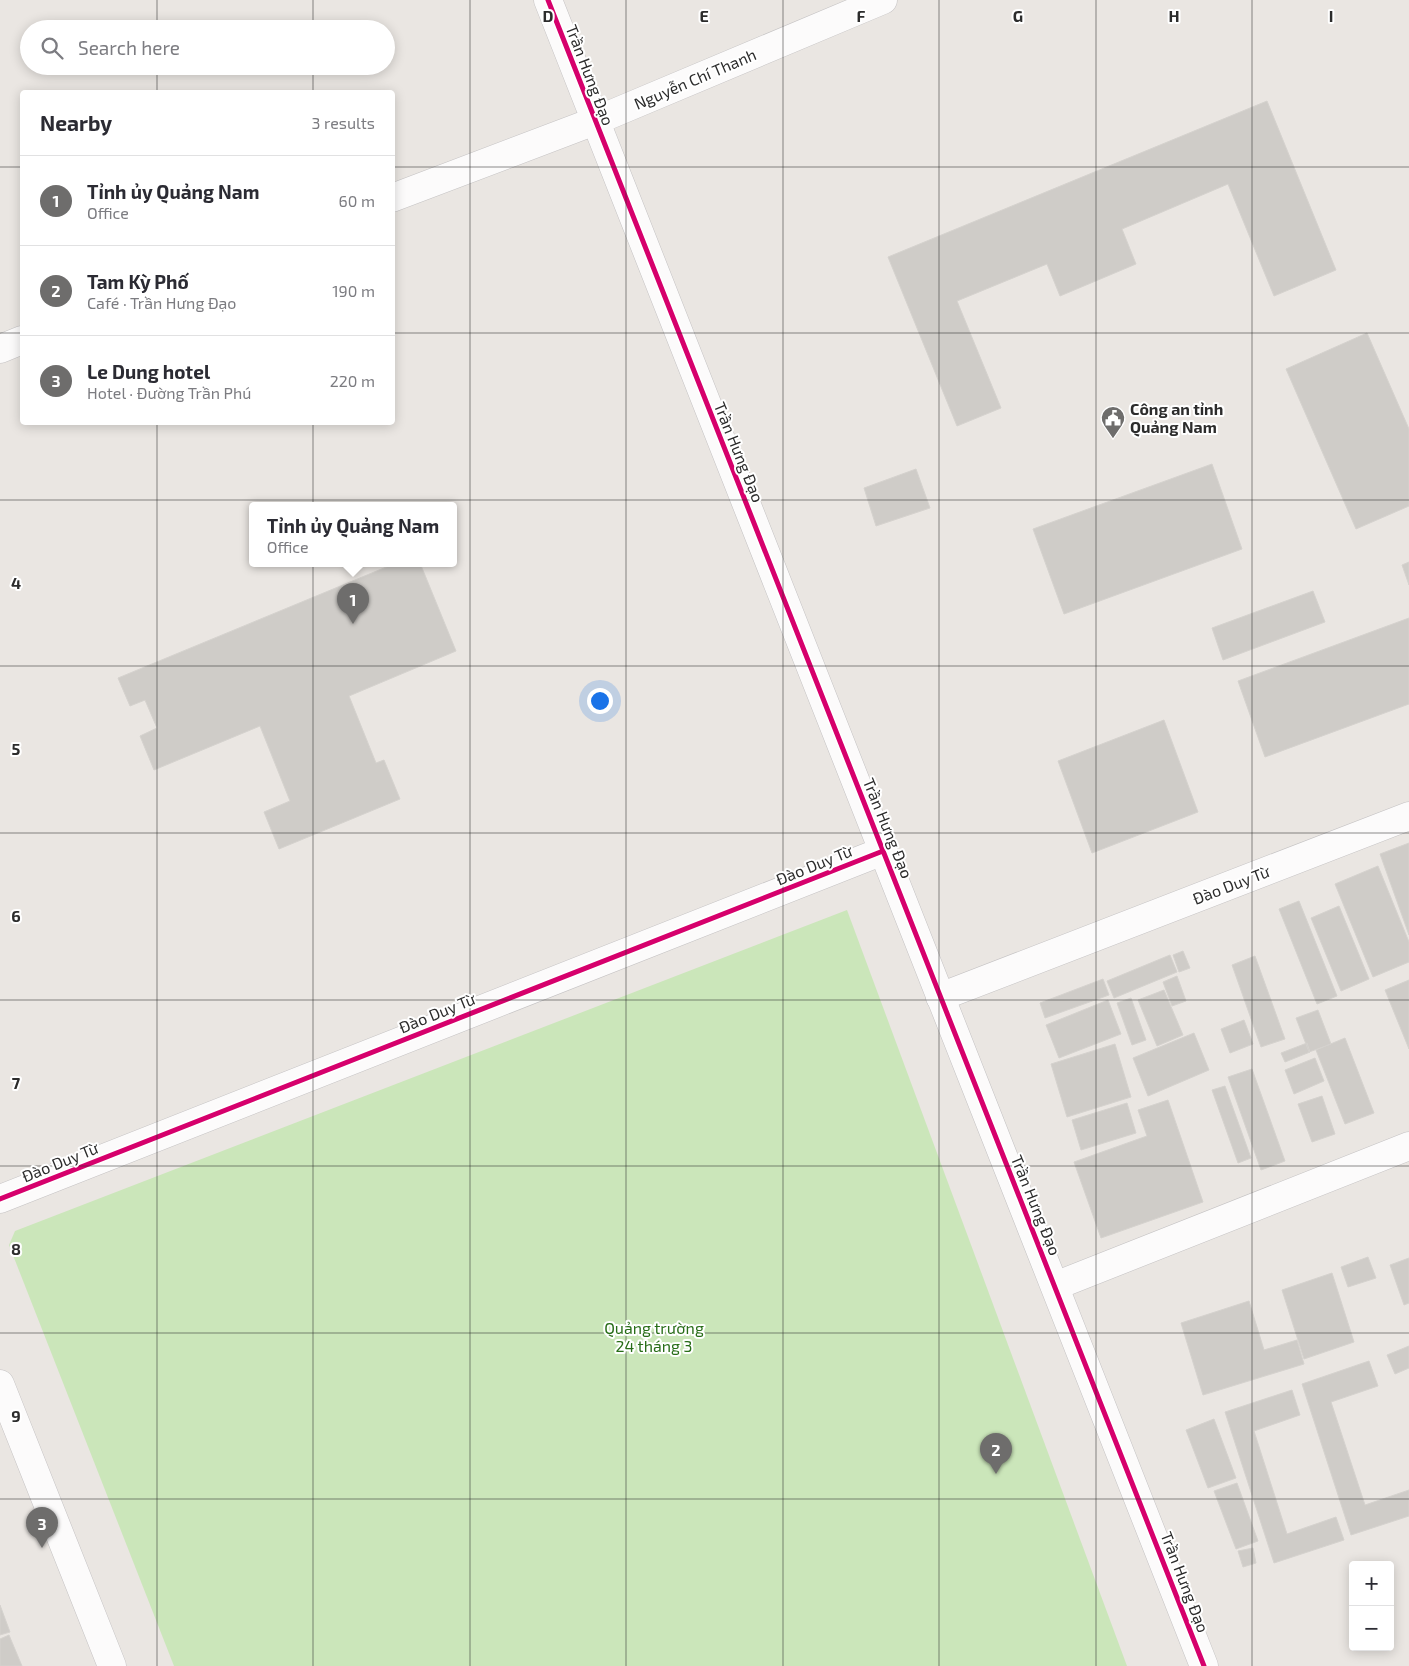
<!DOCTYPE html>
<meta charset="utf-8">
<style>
:root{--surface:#fff;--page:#f2f2f3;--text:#2b2b33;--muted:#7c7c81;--line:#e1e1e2;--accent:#6e6d6c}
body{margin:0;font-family:"Exo 2",sans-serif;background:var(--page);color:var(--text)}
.controls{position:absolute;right:15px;bottom:15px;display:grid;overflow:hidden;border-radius:5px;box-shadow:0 2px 12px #0003}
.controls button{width:45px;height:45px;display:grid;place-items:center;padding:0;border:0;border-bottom:1px solid var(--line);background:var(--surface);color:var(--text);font:25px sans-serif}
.you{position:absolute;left:599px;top:700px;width:18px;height:18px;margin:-12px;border:4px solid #fff;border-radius:50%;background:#1a73e8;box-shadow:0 0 0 8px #1a73e833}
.badge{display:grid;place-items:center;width:32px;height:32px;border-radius:50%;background:var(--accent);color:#fff;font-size:16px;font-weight:700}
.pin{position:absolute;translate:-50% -41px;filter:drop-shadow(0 1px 2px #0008)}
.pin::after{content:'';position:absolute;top:26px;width:18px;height:15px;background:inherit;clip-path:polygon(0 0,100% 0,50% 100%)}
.popup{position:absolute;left:249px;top:502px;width:208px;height:65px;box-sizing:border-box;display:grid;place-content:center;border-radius:5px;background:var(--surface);filter:drop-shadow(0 1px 4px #0005);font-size:16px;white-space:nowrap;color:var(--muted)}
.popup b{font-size:19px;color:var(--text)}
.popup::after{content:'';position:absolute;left:50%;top:100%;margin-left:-10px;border:10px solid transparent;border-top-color:var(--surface)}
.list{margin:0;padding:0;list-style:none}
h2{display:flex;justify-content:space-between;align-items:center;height:65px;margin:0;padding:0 20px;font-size:21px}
h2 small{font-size:16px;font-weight:400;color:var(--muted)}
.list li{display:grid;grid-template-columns:32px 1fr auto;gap:15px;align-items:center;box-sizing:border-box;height:90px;padding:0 20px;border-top:1px solid var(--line)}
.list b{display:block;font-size:19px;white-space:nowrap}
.list p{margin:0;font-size:16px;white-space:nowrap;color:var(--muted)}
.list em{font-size:16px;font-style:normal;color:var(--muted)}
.icon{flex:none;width:28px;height:28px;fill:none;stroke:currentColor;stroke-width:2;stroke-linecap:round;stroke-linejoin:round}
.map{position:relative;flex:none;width:1409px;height:1666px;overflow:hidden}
.search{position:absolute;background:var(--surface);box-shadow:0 2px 12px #0003;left:20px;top:20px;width:375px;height:55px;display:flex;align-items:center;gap:12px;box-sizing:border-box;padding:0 18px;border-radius:28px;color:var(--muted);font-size:19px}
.panel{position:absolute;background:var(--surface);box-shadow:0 2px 12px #0003;left:20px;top:90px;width:375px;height:335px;border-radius:5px}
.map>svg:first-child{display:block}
.green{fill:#cbe6ba}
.building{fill:#cfccc8;stroke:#d5d2ce}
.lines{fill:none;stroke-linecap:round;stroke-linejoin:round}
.minor-casing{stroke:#c4c2c3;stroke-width:29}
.tertiary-casing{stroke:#c4c2c3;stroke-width:29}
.secondary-casing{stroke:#c4c2c3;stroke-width:29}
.minor{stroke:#fcfbfb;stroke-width:28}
.tertiary{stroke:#fcfbfb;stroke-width:28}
.secondary{stroke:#fcfbfb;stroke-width:28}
.cycleway-casing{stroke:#fff;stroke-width:8}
.cycleway{stroke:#d6006c;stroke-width:5}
.grid{fill:none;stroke:#2c2c2c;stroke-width:1;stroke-opacity:0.55}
.labels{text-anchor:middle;stroke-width:4;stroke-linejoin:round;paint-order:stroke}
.street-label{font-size:16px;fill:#2c2c2c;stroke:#fff}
.poi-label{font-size:16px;font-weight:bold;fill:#2c2c2c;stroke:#fff;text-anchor:start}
.park-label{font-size:16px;fill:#286d18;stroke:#fff}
.grid-label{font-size:16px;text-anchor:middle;font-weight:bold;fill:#2c2c2c;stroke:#fff;stroke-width:4;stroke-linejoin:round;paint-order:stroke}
</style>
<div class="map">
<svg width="1409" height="1666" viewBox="0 0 1409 1666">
<rect width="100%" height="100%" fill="#eae6e2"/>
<!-- green -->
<path class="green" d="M847,910L1127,1666H174L9,1245L15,1231Z"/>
<!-- building -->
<path class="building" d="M1267,101L1336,270L1274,296L1228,184L1122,229L1136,264L1060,296L1047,264L957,301L1001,408L957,426L888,257Z
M1367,333L1409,429V506L1356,529L1286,369Z
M1212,464L1242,549L1064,614L1033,529Z
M916,469L930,508L876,526L864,488Z
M1409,562V585L1402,565Z
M396,563H420L456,651L349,696L376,763L384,760L400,799L279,849L264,812L290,801L260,726L154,770L140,736L157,728L145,700L130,706L118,678Z
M1313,591L1325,622L1223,660L1212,628Z
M1409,618V704L1265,757L1238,681Z
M1164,720L1198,812L1092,853L1058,761Z
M1409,843V935L1380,854Z
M1378,866L1409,942V962L1373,977L1335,884Z
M1299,901L1337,996L1317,1004L1279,909Z
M1339,906L1369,979L1341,991L1311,918Z
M1183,951L1190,968L1179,972L1173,955Z
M1170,955L1177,972L1114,998L1107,981Z
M1255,956L1285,1039L1261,1047L1232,965Z
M1177,976L1186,1001L1172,1006L1163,982Z
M1103,979L1109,995L1045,1018L1040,1003Z
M1409,980V1049L1385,990Z
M1164,990L1183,1035L1157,1046L1138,1000Z
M1131,998L1146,1040L1132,1045L1117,1003Z
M1108,1000L1121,1034L1059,1058L1046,1025Z
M1318,1010L1331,1044L1309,1052L1296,1018Z
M1244,1020L1253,1044L1230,1053L1221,1029Z
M1194,1033L1209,1070L1148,1096L1133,1058Z
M1345,1038L1374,1113L1345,1124L1316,1050Z
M1307,1043L1310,1052L1285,1062L1281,1053Z
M1115,1044L1131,1097L1067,1117L1051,1064Z
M1315,1058L1324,1081L1294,1094L1285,1070Z
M1252,1069L1285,1161L1261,1170L1228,1077Z
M1225,1086L1251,1158L1238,1163L1212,1090Z
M1322,1096L1335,1134L1312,1142L1298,1104Z
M1168,1100L1203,1202L1101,1238L1074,1162L1147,1136L1138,1110Z
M1127,1103L1136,1133L1081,1150L1072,1120Z
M1368,1257L1376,1278L1348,1287L1341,1267Z
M1409,1258V1303L1404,1305L1390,1265Z
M1332,1273L1354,1342L1304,1359L1282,1290Z
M1249,1301L1264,1350L1297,1340L1304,1364L1203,1395L1181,1323Z
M1409,1346V1368L1395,1374L1387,1355Z
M1369,1361L1378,1386L1331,1402L1365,1505L1409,1490V1516L1351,1535L1302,1384Z
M1292,1390L1300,1415L1254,1431L1287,1534L1336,1517L1344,1540L1274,1563L1225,1412Z
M1214,1419L1236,1478L1208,1488L1186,1430Z
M1237,1483L1258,1541L1236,1549L1214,1491Z
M1253,1548L1256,1563L1243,1567L1238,1551Z
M0,1605L10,1632L0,1635Z
M9,1635L22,1666H0V1639Z"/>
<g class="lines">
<!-- minor casing -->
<g class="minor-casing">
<path id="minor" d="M940,997L1409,816
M0,1199L883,851
M1055,1286L1409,1146"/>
</g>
<!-- tertiary casing -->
<g class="tertiary-casing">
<path id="tertiary" d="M548,0L1204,1666
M392,198L595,121L883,0
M0,349L22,340"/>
</g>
<!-- secondary casing -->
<g class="secondary-casing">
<path id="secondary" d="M0,1384L112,1666"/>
</g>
<!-- minor -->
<use href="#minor" class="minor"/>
<!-- tertiary -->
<use href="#tertiary" class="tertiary"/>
<!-- secondary -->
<use href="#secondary" class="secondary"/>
<!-- cycleway casing -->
<g class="cycleway-casing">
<path id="cycleway" d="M548,0L1204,1666
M0,1199L883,851"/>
</g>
<!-- cycleway -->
<use href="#cycleway" class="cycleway"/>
</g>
<!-- grid -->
<path class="grid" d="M157,0V29M313,0V29M470,0V1666M626,0V1666M783,0V1666M939,0V1666M1096,0V1666M1252,0V1666M157,66V92M313,66V92M0,167H22M392,167H1409M0,333H22M392,333H1409M157,422V1666M313,422V1666M0,500H1409M0,666H1409M0,833H1409M0,1000H1409M0,1166H1409M0,1333H1409M0,1499H1409"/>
<!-- icons -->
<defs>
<g id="civic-pin" transform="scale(1.25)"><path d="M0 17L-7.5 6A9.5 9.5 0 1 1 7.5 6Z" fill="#6e6d6c" stroke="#fff"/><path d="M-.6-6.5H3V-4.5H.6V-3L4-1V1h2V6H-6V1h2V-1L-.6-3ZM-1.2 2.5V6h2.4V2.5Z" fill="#fff"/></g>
</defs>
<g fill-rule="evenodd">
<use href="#civic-pin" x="1113" y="418"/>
</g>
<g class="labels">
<!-- street labels -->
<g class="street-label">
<text transform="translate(590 75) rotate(69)" y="6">Trần Hưng Đạo</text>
<text transform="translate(695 79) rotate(-23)" y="6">Nguyễn Chí Thanh</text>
<text transform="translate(739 452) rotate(68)" y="6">Trần Hưng Đạo</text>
<text transform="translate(888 828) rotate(68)" y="6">Trần Hưng Đạo</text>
<text transform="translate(814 865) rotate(-22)" y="6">Đào Duy Từ</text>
<text transform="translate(1231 885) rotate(-21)" y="6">Đào Duy Từ</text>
<text transform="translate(437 1013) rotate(-22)" y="6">Đào Duy Từ</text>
<text transform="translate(60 1162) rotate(-22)" y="6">Đào Duy Từ</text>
<text transform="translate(1036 1205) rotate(68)" y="6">Trần Hưng Đạo</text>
<text transform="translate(1185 1582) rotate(69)" y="6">Trần Hưng Đạo</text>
</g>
<!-- poi labels -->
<g class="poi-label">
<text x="1130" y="415">Công an tỉnh<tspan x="1130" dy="18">Quảng Nam</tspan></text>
</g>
<!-- park labels -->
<g class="park-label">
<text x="654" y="1334">Quảng trường<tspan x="654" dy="18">24 tháng 3</tspan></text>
</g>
</g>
<g class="grid-label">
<text x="548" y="22">D</text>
<text x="704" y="22">E</text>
<text x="861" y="22">F</text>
<text x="1018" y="22">G</text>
<text x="1174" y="22">H</text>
<text x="1331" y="22">I</text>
<text x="16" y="589">4</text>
<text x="16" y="755">5</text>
<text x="16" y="922">6</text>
<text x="16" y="1089">7</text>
<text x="16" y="1255">8</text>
<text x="16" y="1422">9</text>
</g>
</svg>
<div class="controls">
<button>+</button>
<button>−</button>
</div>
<div class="you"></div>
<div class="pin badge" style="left:353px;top:624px">1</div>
<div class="popup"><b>Tỉnh ủy Quảng Nam</b>Office</div>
<div class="pin badge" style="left:996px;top:1474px">2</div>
<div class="pin badge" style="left:42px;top:1548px">3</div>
<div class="search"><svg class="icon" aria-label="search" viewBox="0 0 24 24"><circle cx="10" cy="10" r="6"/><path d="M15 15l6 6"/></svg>Search here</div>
<section class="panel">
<h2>Nearby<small>3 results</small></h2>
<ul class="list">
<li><span class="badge">1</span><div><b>Tỉnh ủy Quảng Nam</b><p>Office</p></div><em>60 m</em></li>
<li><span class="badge">2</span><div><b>Tam Kỳ Phố</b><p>Café · Trần Hưng Đạo</p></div><em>190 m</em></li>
<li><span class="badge">3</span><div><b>Le Dung hotel</b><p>Hotel · Đường Trần Phú</p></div><em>220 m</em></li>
</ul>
</section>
</div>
